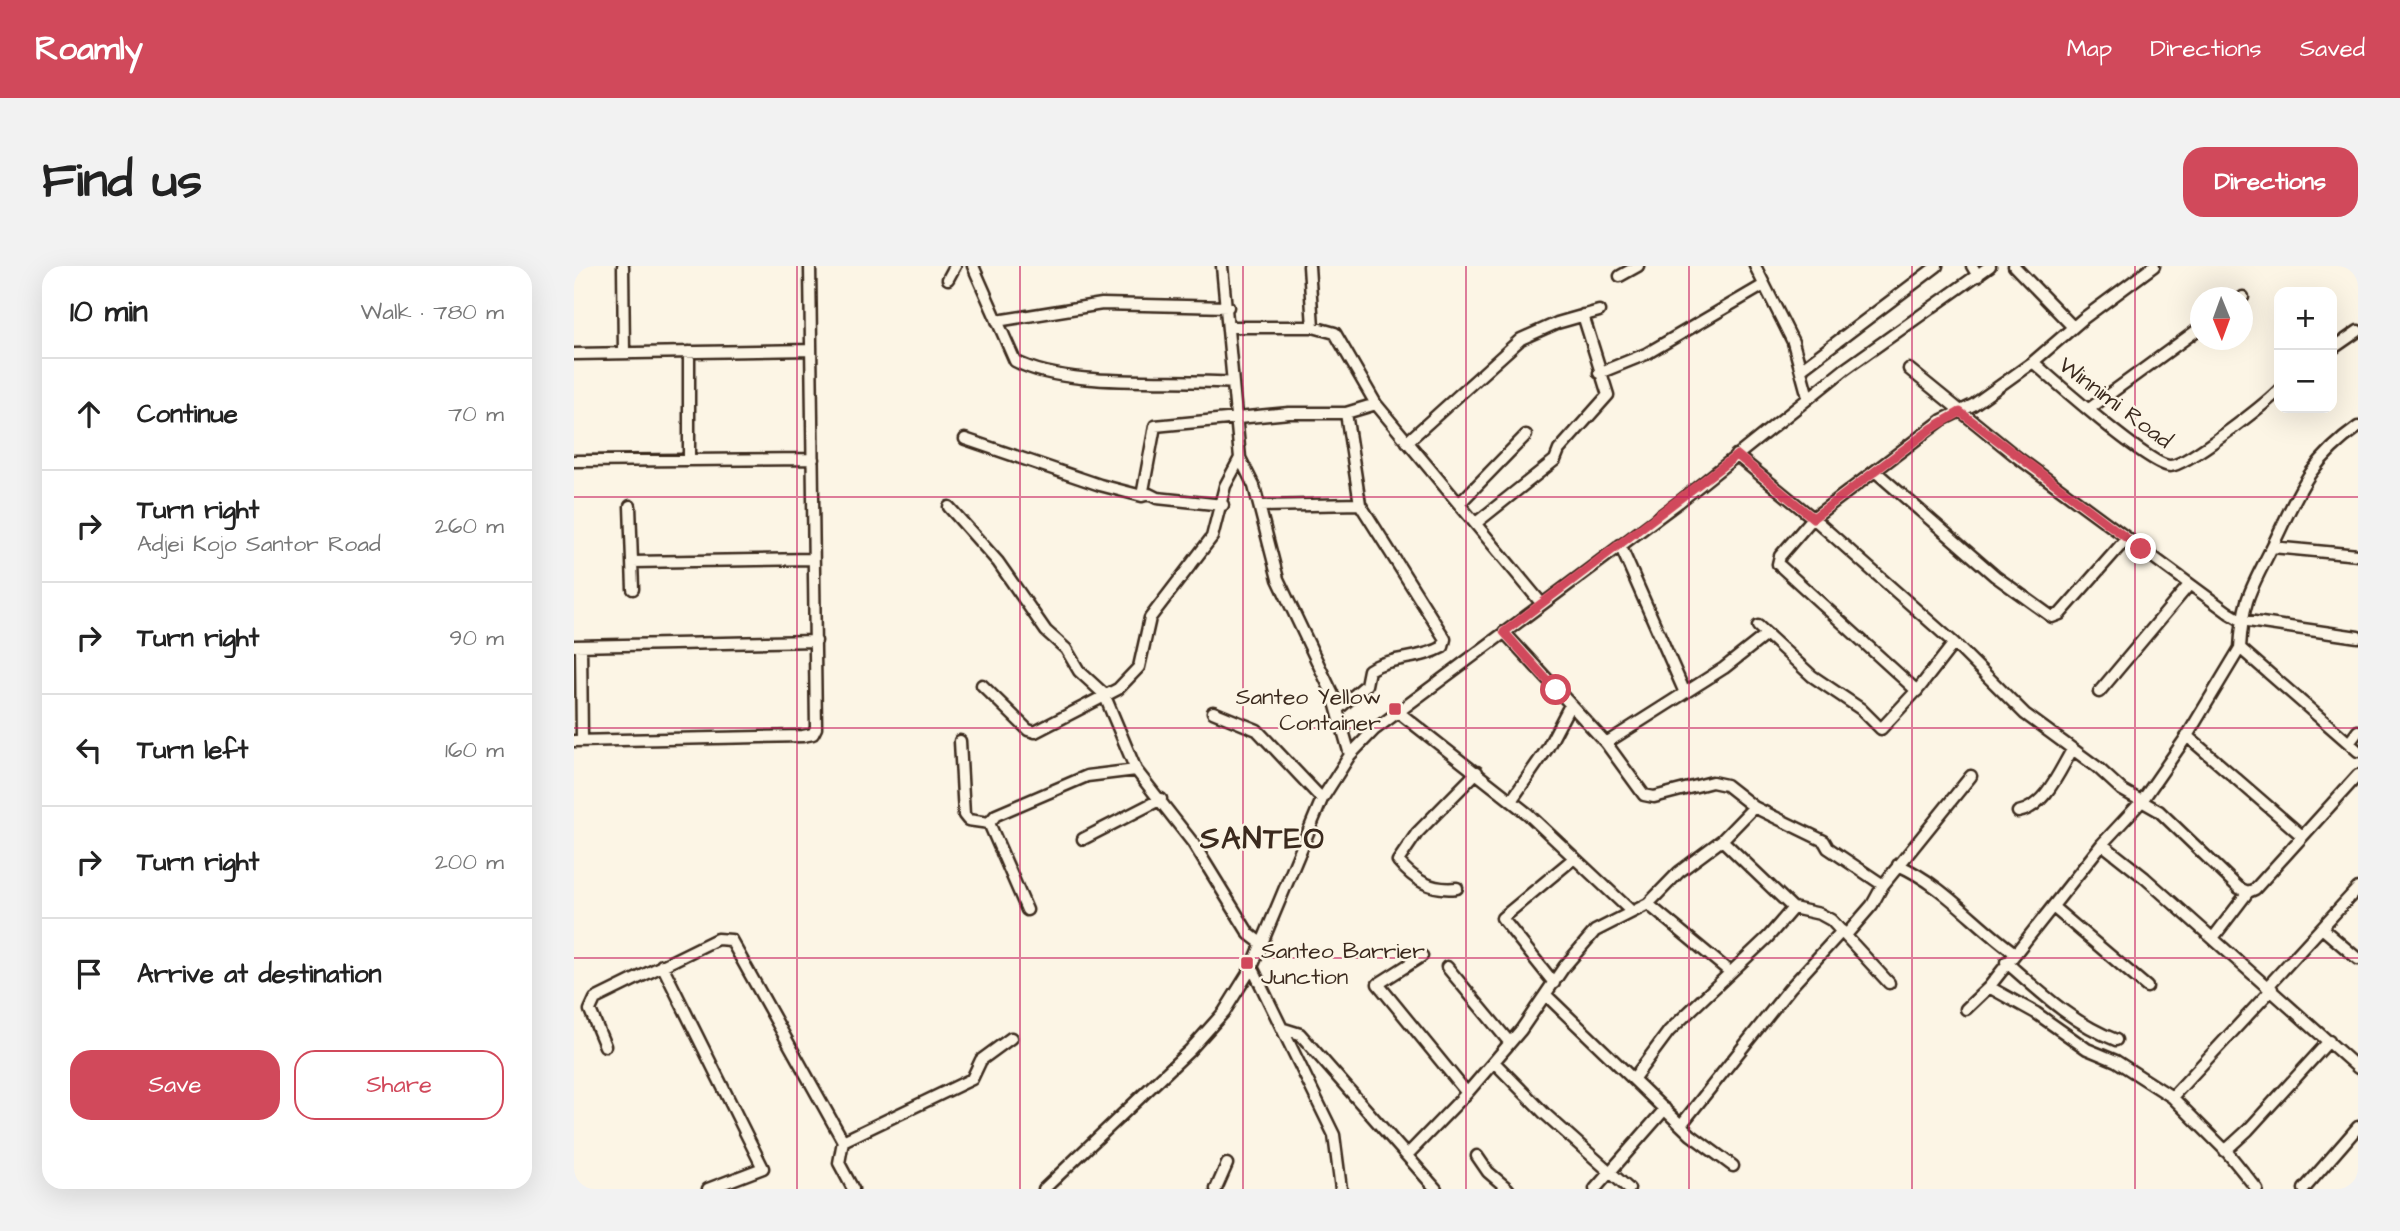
<!DOCTYPE html>
<meta charset="utf-8">
<style>
:root{--surface:#fff;--page:#f2f2f2;--text:#222;--muted:#767676;--line:#e0e0e0;--accent:#d1495b}
body{margin:0;font-family:"Architects Daughter",sans-serif;background:var(--page);color:var(--text)}
.controls{position:absolute;right:21px;top:21px;display:grid;overflow:hidden;border-radius:14px;box-shadow:0 7px 28px #0002}
.controls button{width:63px;height:63px;display:grid;place-items:center;padding:0;border:0;border-bottom:2px solid var(--line);background:var(--surface);color:var(--text);font:35px sans-serif}
.compass{position:absolute;left:1616px;top:21px;width:63px;height:63px;border-radius:50%;background:var(--surface);box-shadow:0 7px 28px #0002;rotate:179deg}
.stop{position:absolute;width:21px;height:21px;margin:-16px;border:5px solid #d1495b;border-radius:50%;background:#fff}
.stop.end{background:#d1495b;border-color:#fff;box-shadow:0 2px 7px #0008}
.list{margin:0;padding:0;list-style:none}
h2{display:flex;justify-content:space-between;align-items:center;height:91px;margin:0;padding:0 28px;font-size:30px}
h2 small{font-size:23px;font-weight:400;color:var(--muted)}
.list li{display:grid;grid-template-columns:46px 1fr auto;gap:21px;align-items:center;box-sizing:border-box;height:112px;padding:0 28px;border-top:2px solid var(--line)}
.list b{display:block;font-size:26px;white-space:nowrap}
.list p{margin:0;font-size:23px;white-space:nowrap;color:var(--muted)}
.list em{font-size:23px;font-style:normal;color:var(--muted)}
.actions{display:flex;gap:14px;padding:21px 28px}
.actions a{flex:1;padding:16px 0;border:2px solid var(--accent);border-radius:21px;text-align:center;font-size:24px;color:var(--accent)}
.actions .main{background:var(--accent);color:#fff}
.icon{flex:none;width:38px;height:38px;fill:none;stroke:currentColor;stroke-width:2;stroke-linecap:round;stroke-linejoin:round}
.map{position:relative;flex:none;width:1784px;height:923px;overflow:hidden;border-radius:21px}
header{display:flex;align-items:center;gap:42px;box-sizing:border-box;height:98px;padding:0 35px;background:var(--accent);color:#fff}
header strong{font-size:33px}
nav{display:flex;gap:38px;margin-inline-start:auto;font-size:24px}
.intro{display:flex;align-items:center;justify-content:space-between;box-sizing:border-box;height:168px;padding:0 42px}
h1{margin:0;font-size:49px}
.button{padding:18px 32px;border-radius:21px;background:var(--accent);color:#fff;font-size:24px;font-weight:700}
main{display:flex;gap:42px;padding:0 42px}
aside{flex:1;background:var(--surface);border-radius:21px;box-shadow:0 7px 28px #0002}
.map>svg:first-child{display:block}
.lines{fill:none;stroke-linecap:round;stroke-linejoin:round}
.minor-casing{stroke:#3b2a1e;stroke-width:15}
.minor{stroke:#fcf5e5;stroke-width:10}
.route{stroke:#d1495b;stroke-width:9}
.grid{fill:none;stroke:#c2185b;stroke-width:2;stroke-opacity:0.55}
.poi-dot{fill:#d1495b;stroke:#fcf5e5;stroke-width:2.5}
.labels{text-anchor:middle;stroke-width:5;stroke-linejoin:round;paint-order:stroke}
.street-label{font-size:23px;fill:#3b2a1e;stroke:#fcf5e5}
.poi-label{font-size:23px;fill:#3b2a1e;stroke:#fcf5e5;text-anchor:end}
.district-label{font-size:30px;font-weight:bold;letter-spacing:2px;fill:#3b2a1e;stroke:#fcf5e5}
</style>
<header>
<strong>Roamly</strong>
<nav><a>Map</a><a>Directions</a><a>Saved</a></nav>
</header>
<div class="intro"><h1>Find us</h1><a class="button">Directions</a></div>
<main>
<aside>
<h2>10 min<small>Walk · 780 m</small></h2>
<ul class="list">
<li><svg class="icon" aria-label="ahead" viewBox="0 0 24 24"><path d="M12 20V5M6 11l6-6 6 6"/></svg><div><b>Continue</b></div><em>70 m</em></li>
<li><svg class="icon" aria-label="right" viewBox="0 0 24 24"><path d="M7 20v-9h11M14 6l5 5-5 5"/></svg><div><b>Turn right</b><p>Adjei Kojo Santor Road</p></div><em>260 m</em></li>
<li><svg class="icon" aria-label="right" viewBox="0 0 24 24"><path d="M7 20v-9h11M14 6l5 5-5 5"/></svg><div><b>Turn right</b></div><em>90 m</em></li>
<li><svg class="icon" aria-label="left" viewBox="0 0 24 24"><path d="M17 20v-9H6M10 6l-5 5 5 5"/></svg><div><b>Turn left</b></div><em>160 m</em></li>
<li><svg class="icon" aria-label="right" viewBox="0 0 24 24"><path d="M7 20v-9h11M14 6l5 5-5 5"/></svg><div><b>Turn right</b></div><em>200 m</em></li>
<li><svg class="icon" aria-label="arrive" viewBox="0 0 24 24"><path d="M6 21V4h12l-3 4 3 4H6"/></svg><div><b>Arrive at destination</b></div></li>
</ul>
<div class="actions"><a class="main">Save</a><a>Share</a></div>
</aside>
<div class="map">
<svg width="1784" height="923" viewBox="0 0 1784 923">
<rect width="100%" height="100%" fill="#fcf5e5"/>
<filter id="ink" filterUnits="userSpaceOnUse"><feTurbulence type="fractalNoise" baseFrequency=".0143" numOctaves="2"/><feDisplacementMap in="SourceGraphic" scale="14" xChannelSelector="R" yChannelSelector="G"/><feConvolveMatrix kernelMatrix="1 2 1 2 8 2 1 2 1" color-interpolation-filters="sRGB"/></filter>
<g filter="url(#ink)">
<g class="lines">
<!-- minor casing -->
<g class="minor-casing">
<path id="minor" d="M49,0L50,87
M399,0L441,95C493,123 597,112 659,117
M648,0L666,192L680,220L704,313L759,429L776,489
M735,0L739,61
M1181,0L1219,76L1234,131
M1398,0L1404,10
M1440,0L1499,61
M1046,10L1064,0
M374,13L381,0
M1668,32L1669,31
M423,55L528,38L654,41
M654,61H739L761,67L802,138L968,338
M1758,83L1784,65
M115,86V193
M0,88L237,84
M1459,96C1478,113 1576,200 1596,200C1614,199 1690,139 1705,124
M1227,103L1363,0
M1335,103L1443,191L1655,347L1667,354L1784,371
M1025,107L1072,88L1190,19
M1515,143L1626,62
M391,173L526,219L568,230
M833,176L947,73L983,57L1025,45
M1162,189L1239,252L1380,377L1451,448L1523,501L1548,524L1585,545L1665,622L1674,626L1681,623L1784,509
M0,195L239,193
M1302,206L1421,310L1478,351L1486,348L1553,272
M885,238L952,169
M649,239L583,232L575,228L568,230L581,160L715,147H772
M56,240L59,323
M686,240L786,238
M375,241L424,296L472,365L492,383L505,405L530,428L562,504L619,577L675,668L688,678
M902,257L981,194L985,184L1034,129L1009,49
M1046,279L1111,427
M1698,281L1784,289
M58,296L239,293
M1184,360L1238,410L1287,443L1307,463L1346,421L1380,377
M930,366L1032,477L1070,529L1080,531L1138,516L1152,519L1180,541L1250,575L1254,582L1309,619L1397,510
M0,380L242,375
M7,380L8,474
M1666,382C1669,331 1677,324 1698,281C1724,228 1733,197 1784,161
M408,419L454,464L461,466L544,423L565,401L576,352L638,271L651,220L666,192
M1343,425L1204,298L1206,290L1239,252L1368,154L1399,139L1459,96L1510,52L1580,0
M1525,426L1615,319
M764,443L792,419L795,404C817,390 846,394 869,381L871,373L786,238L772,147L802,138
M823,445L954,548L1058,646
M639,446L683,464L748,533
M1613,470L1727,569
M0,475L229,470L239,468L242,462L236,0
M386,475L390,549L394,554L415,557
M1032,477L1150,402L1193,368
M1775,477L1784,465
M937,535L973,483L996,439
M1444,546C1471,541 1485,506 1498,484
M509,573L587,533
M1528,578L1571,612L1784,802
M1324,599C1370,619 1401,659 1441,687
M883,622C857,625 840,614 824,595L843,567L903,506
M1074,638L1156,706
M1479,641L1573,721
M1219,642L1246,648L1257,654L1315,717
M453,644L415,557L422,549L513,510L562,504
M1749,663L1784,693
M1272,669L1298,639L1309,619
M1639,672L1674,626
M848,690L804,718L893,827
M1432,696C1466,726 1498,757 1542,774
M88,699L189,902L134,923
M678,701L760,869L767,923
M873,701L936,777
M980,717L928,652L999,593
M1694,720L1784,622
M1415,721L1462,747L1513,783L1542,795L1598,831L1653,886L1683,923
M972,729L1117,869L1159,900
M1392,743L1415,721L1528,578L1568,535L1613,470L1666,382L1784,485
M710,763L726,768L862,923
M31,780L16,744L21,733L143,673L157,674L269,875L265,897L279,923
M920,796L970,847L1055,923
M1060,812L1095,765L1194,671L1219,642L1148,574
M1598,831L1698,723
M1107,859L1216,722L1268,665
M269,875L398,813L407,794L437,772
M1651,885L1674,864L1755,775
M834,888L893,827L947,764L990,701L1021,665L1074,638L1105,606L1148,574L1180,541
M903,890L914,906L934,923
M470,923L616,784L650,746L678,701L748,533L776,489L800,464L1105,236L1271,103L1416,0
M642,923L653,898
M1021,923L1091,843
M1730,923L1784,861"/>
</g>
<!-- minor -->
<use href="#minor" class="minor"/>
</g>
</g>
<g class="lines" filter="url(#ink)">
<!-- route -->
<path class="route" d="M982,424L930,366L1163,189L1239,252L1357,163L1386,146L1567,283"/>
</g>
<!-- grid -->
<path class="grid" d="M223,0V923M446,0V923M669,0V923M892,0V923M1115,0V923M1338,0V923M1561,0V923M0,231H1784M0,462H1784M0,692H1784"/>
<!-- markers -->
<g class="poi-dot">
<rect x="814" y="436" width="14" height="14" rx="3.5"/>
<rect x="666" y="690" width="14" height="14" rx="3.5"/>
</g>
<g class="labels">
<!-- street labels -->
<g class="street-label">
<text transform="translate(1542 136) rotate(37)" y="8">Winnimi Road</text>
</g>
<!-- poi labels -->
<g class="poi-label">
<text x="807" y="438">Santeo Yellow<tspan x="807" dy="26">Container</tspan></text>
<text x="687" y="692" text-anchor="start">Santeo Barrier<tspan x="687" dy="26">Junction</tspan></text>
</g>
<!-- district labels -->
<g class="district-label">
<text x="689" y="582">SANTEO</text>
</g>
</g>
</svg>
<div class="controls">
<button>+</button>
<button>−</button>
</div>
<svg class="compass" viewBox="-18 -18 36 36"><path d="M0-13l5 13h-10z" fill="#e53935"/><path d="M0 13l5-13h-10z" fill="#767676"/></svg>
<div class="stop" style="left:982px;top:424px"></div>
<div class="stop end" style="left:1567px;top:283px"></div>
</div>
</main>
